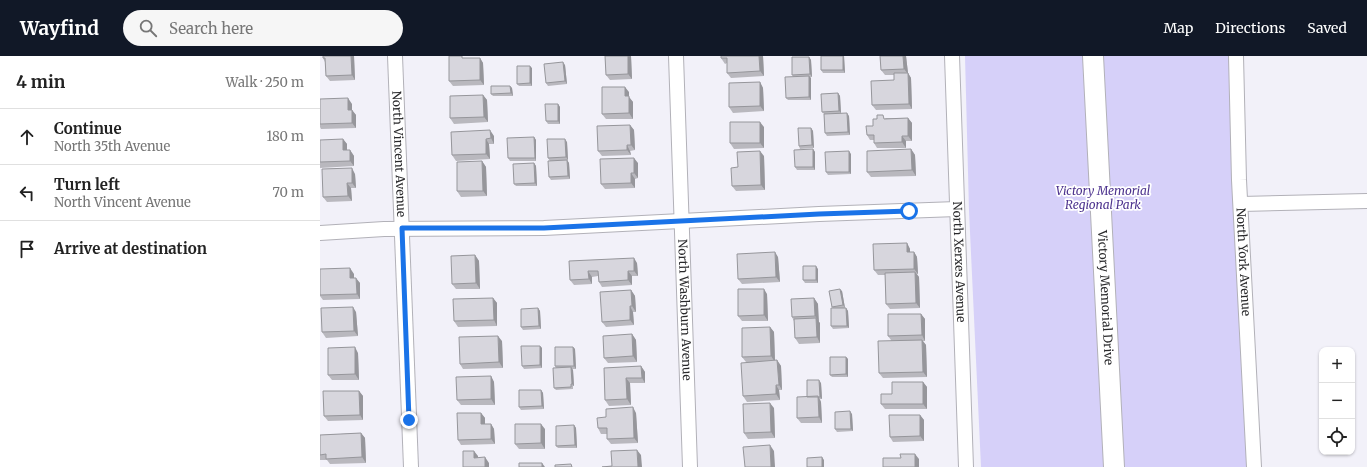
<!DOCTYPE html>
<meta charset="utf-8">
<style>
:root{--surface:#fff;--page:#f6f6f6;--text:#222;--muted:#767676;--line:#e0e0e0;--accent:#111827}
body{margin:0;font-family:Merriweather,serif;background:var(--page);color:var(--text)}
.controls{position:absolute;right:12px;bottom:12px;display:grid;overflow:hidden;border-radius:8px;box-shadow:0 1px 3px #0004}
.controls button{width:36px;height:36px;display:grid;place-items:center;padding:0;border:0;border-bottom:1px solid var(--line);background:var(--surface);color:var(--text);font:20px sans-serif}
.stop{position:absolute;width:12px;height:12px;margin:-9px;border:3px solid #1a73e8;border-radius:50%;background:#fff}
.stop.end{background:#1a73e8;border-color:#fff;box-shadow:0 1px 4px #0008}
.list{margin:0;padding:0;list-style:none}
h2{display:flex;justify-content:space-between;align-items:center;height:52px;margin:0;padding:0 16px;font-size:17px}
h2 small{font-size:13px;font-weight:400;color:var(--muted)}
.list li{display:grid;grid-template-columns:26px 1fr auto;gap:12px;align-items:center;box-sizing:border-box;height:56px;padding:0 16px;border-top:1px solid var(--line)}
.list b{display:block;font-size:15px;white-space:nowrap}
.list p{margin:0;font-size:13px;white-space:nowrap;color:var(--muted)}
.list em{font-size:13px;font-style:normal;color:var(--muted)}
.icon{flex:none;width:22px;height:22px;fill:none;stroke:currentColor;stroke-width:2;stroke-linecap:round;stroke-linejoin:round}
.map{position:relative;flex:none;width:1047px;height:411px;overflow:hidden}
header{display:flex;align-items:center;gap:24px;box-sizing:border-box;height:56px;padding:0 20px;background:var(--accent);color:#fff}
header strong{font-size:19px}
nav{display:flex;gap:22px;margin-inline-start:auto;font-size:14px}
.search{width:280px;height:36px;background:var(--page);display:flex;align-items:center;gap:10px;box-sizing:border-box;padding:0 14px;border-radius:22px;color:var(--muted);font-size:15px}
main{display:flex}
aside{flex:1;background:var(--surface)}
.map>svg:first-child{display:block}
.green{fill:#d6d0f9}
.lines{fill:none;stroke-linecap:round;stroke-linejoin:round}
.street-casing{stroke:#b2b1b8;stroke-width:16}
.secondary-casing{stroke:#b2b1b8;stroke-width:22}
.street{stroke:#fff;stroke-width:14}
.secondary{stroke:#fff;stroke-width:20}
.wall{fill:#b9b8be}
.shaded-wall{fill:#96969b}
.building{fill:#d7d6dd;stroke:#96969b}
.route{stroke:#1a73e8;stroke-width:5}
.labels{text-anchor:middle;stroke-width:3.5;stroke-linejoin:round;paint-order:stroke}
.street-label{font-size:12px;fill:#29292b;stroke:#fff}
.park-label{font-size:12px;font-style:italic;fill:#4d338e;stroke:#fff}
</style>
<header>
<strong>Wayfind</strong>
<div class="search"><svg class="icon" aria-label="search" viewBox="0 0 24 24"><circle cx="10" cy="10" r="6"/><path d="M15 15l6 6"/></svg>Search here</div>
<nav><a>Map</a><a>Directions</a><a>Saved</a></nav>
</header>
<main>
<aside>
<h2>4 min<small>Walk · 250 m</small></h2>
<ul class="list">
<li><svg class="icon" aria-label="ahead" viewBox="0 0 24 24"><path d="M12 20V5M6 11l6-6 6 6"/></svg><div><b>Continue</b><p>North 35th Avenue</p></div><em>180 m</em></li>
<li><svg class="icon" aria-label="left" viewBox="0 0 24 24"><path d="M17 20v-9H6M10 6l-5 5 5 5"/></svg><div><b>Turn left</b><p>North Vincent Avenue</p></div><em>70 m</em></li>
<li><svg class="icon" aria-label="arrive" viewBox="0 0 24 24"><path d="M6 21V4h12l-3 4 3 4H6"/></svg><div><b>Arrive at destination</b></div></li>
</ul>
</aside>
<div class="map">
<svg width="1047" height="411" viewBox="0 0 1047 411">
<rect width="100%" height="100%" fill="#f2f1f9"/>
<!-- green -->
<path class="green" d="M645,0H911L928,411H661L649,155Z"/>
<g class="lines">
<!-- street casing -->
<g class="street-casing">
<g id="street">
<path id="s1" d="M75,0L91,411"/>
<path id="s2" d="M356,0L370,411"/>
<path id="s3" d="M632,0L646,411"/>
<path id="s4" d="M916,0L919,124L934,411"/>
<path d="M921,148L1047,145"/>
<path d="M0,177L64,173L224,172L499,158L637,153"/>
</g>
</g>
<!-- secondary casing -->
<g class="secondary-casing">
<g id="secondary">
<path id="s5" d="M773,0L794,411"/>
</g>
</g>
<!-- street -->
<use href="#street" class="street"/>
<!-- secondary -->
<use href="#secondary" class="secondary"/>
</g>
<!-- wall -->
<path class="wall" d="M3,0H34L35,24L10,25L6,20L5,6L3,2Z
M285,0H311L312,23L290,24L286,19Z
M401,0H443L444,20L411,22L407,17V7L405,8L401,2Z
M501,0H524L525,17H503L501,14Z
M560,0H586L588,17L591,22L592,53L556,54L552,49L574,24V19H565L561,14Z
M489,1L491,4L492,21H490L491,22V44H468L466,42L473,20L472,19Z
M144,2H160L163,7L164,29L133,30L129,25Z
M245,9L247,28L228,30L226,27Z
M212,12V30H199L197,28Z
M440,26L443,32L444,55L413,57L409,51Z
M190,30L192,32L193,40H173L171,38Z
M309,36V41L313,46V63H286L282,58Z
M518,37L520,40L521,57L529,60L530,79L507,80L505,77L504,58L502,56Z
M163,39L167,44L168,66L134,68L130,62Z
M0,43L32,48V54L36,59V72L1,73L0,71Z
M238,48L240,51V68H228L226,65Z
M566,62H588L592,67V85H586V92H557L554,87V84H550L547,79L553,70Z
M310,69L314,74L315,94L310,95L311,99L282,100L278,95Z
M444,71V92L414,93L410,87Z
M491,72L493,75L494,92L480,93L479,90Z
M131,76L174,80V88H169L170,103L136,105L132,99Z
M214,81L216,84V105H190L188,102Z
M23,83L27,88V94H30L34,100V110L0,112V90Z
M247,86L248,104H247L249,107L250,123L231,124L229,121L230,105L228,102Z
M493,93L495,96V114H477L475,111Z
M591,93L595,99L596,120L551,121L547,116Z
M531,98V118L508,119L506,116Z
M444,100L445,134L416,135L412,130L418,111Z
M162,105L166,111L167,140L141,141L137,135Z
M214,107L216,110L217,130H196L194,128Z
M318,107V122L315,123V132L285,133L281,128Z
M35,118L36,132H31L32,145L7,146L3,141Z
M587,187L590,193V196H594L597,201L598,218H597L599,221L600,252L570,253L566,248L565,219H558L554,214Z
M155,199L159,205L160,233H136L132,228Z
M458,201L460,226L422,228L418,223Z
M249,205L317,207L318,220H312V229L282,231L279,226L278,220L272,221V228L254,229L250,224Z
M0,213L34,218V222L40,227V243L3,244L0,240Z
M498,213V227H485L483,224Z
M311,234L315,240L316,256H313L314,269L286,271L282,266Z
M522,235L525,252H526L528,255L529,272L513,273L511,270L513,252L512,251Z
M447,238L448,265H422L418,260Z
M173,242L177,247V270L138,271L134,265Z
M494,242L498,248V266L500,267V287L479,288L475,282L474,265L472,261Z
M218,252L220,255L221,273L203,274L201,271Z
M36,256L38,280L6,282L2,276Z
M601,258L605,263V285H603L606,289L607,321L563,322L559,317L571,284L568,280Z
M450,271L454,276L455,305L457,304L461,310L462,334H459L460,344L427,346L423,340L426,306L422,301Z
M312,278L316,284L317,306L288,307L284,302Z
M182,285L183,312L143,313L140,308Z
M220,290L222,292V312L204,313L202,310Z
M253,291L255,293L256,313H252L253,314L254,330H253V333L236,334L234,332L236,312L235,310Z
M38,297L39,324H12L8,319Z
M526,301L528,303V321H512L510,319Z
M321,310L325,316V327H310L311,349L289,350L285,344L284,312Z
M171,320L174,326L175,349H141L137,344Z
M603,326L607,331V353H565L561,348L572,338Z
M501,327L502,343H500L501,346L502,367H481L477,362L487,341Z
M221,334L223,337L224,353L201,354L199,351Z
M39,335L43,340V364L8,365L4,360Z
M454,352L455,382L428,383L424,377Z
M161,357L165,362V368H171L174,373L175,388L141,389L138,384Z
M316,357L318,387L291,388L287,383V378H281L278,372L286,361Z
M532,358L533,375L517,376L515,373Z
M600,359L604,364V385L573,386L570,381Z
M254,369L256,372L257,392H238L236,390Z
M225,373V393H199L195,388Z
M41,377L45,382L46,407L10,408L7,404H0V379Z"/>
<!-- shaded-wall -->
<path class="shaded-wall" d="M31,0H34L35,24L32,19Z
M308,0H311L312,23L308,18Z
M439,0H443L444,20L440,15Z
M523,0H524L525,17L523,14Z
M583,0H586L588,17L591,22L592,53L589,48L588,18L584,13Z
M489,1L491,4L492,21L490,18Z
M160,2L163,7L164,29L160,24Z
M243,6L245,9L247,28L245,25Z
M210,10L212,12V30L210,27Z
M489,20L491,22V44L489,41Z
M440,26L443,32L444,55L440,50Z
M190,30L192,32L193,40L191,37Z
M305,31L309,36V41L313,46V63L309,57L305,40Z
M518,37L520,40L521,57L519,55Z
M163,39L167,44L168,66L164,61Z
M28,42L32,48V54L36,59V72L32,67L28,54Z
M238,48L240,51V68L238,65Z
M527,57L529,60L530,79L528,76Z
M588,62L592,67V85L588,80Z
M440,66L444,71V92L440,87Z
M310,69L314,74L315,94L311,89Z
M491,72L493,75L494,92L492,89Z
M170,74L174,80V88L171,82Z
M582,80L586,85V92L582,86Z
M214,81L216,84V105L215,102Z
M23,83L27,88V100L23,94Z
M166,83L169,88L170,103L166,98Z
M245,83L247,86L248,104L246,101Z
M307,89L310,95L311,99L307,94Z
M493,93L495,96V114L493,111Z
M591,93L595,99L596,120L592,114Z
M30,94L34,100V110L30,105Z
M440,95L444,100L445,134L441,129Z
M529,95L531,98V118L529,116Z
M314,102L318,107V122L314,117Z
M247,104L249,107L250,123L248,120Z
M162,105L166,111L167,140L163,135Z
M214,107L216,110L217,130L215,127Z
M32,112L35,118L36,132L32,127Z
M311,117L315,123V132L311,127Z
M27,127L31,132L32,145L28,140Z
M587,187L590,193V201L587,196Z
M455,196L458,201L460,226L456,221Z
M594,196L597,201L598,218L594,213Z
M155,199L159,205L160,233L156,227Z
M314,202L317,207L318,220L314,215Z
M496,210L498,213V227L496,224Z
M30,212L34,218V228L30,222Z
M268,215L272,221V228L269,223Z
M308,215L312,220V229L308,224Z
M595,216L599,221L600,252L596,247Z
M36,222L40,227V243L37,238Z
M444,233L447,238L448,265L444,259Z
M520,233L522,235L525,252L523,249Z
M311,234L315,240L316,256L312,250Z
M173,242L177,247V270L174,264Z
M494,242L498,248L499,266L495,260Z
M310,250L313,256L314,269L310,264Z
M33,251L36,256L38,280L34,275Z
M218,252L220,255L221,273L219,270Z
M526,252L528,255L529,272L527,270Z
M601,258L605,263V285L602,279Z
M496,262L500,267V287L497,281Z
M450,271L454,276L455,306L451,300Z
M312,278L316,284L317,306L313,300Z
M178,280L182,285L183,312L179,306Z
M602,284L606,289L607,321L603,316Z
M220,290L222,292V312L220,309Z
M35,291L38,297L39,324L35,318Z
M253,291L255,293L256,313L254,310Z
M526,301L528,303V321L526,318Z
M457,304L461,310L462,334L459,329Z
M321,310L325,316V327L322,322Z
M251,311L253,314L254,330L252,328Z
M171,320L174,326L175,349L171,343Z
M306,322L310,327L311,349L307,343Z
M499,324L501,327L502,343L500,341Z
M603,326L607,331V353L603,348Z
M456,329L459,334L460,344L456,338Z
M221,334L223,337L224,353L222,350Z
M39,335L43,340V364L40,359Z
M498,340L501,346L502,367L499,361Z
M450,347L454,352L455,382L451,376Z
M313,351L316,357L318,387L314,382Z
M530,355L532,358L533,375L531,373Z
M161,357L165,362V374L161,368Z
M600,359L604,364V385L600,380Z
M171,368L174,373L175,388L171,383Z
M221,368L225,373V393L221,387Z
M254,369L256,372L257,392L255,389Z
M41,377L45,382L46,407L42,401Z
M450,389L454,395L455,411H451Z
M317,394L321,399L322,411H318Z
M154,395L158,400V407L154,402Z
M595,398L599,403V411H595Z
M165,401L169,407V411H165Z
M502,401L504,404V411H502Z
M222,407L225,411H222Z"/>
<!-- building -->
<path class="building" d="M3,0H31L32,19L6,20L5,2H3Z
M129,0H142V2H160V24L129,25Z
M285,0H308V18L286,19Z
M401,0H439L440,15L407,17V2H401Z
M501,0H523V14H501Z
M560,0H583L584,13L561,14Z
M472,1H489L490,18L472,19Z
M243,6L245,25L226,27L224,8Z
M197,10H210V27L197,28Z
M574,17H588L589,48L552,49L551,25L574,24Z
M489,20V41L466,42L465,21Z
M440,26V50L409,51V27Z
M171,30H190L191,37L171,38Z
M282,31H305V40H309V57L282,58Z
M518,37L519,55L502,56L501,38Z
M163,39L164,61L130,62V40Z
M28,42V54H32V67L0,68V43Z
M225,48H238V65H226Z
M527,57L528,76L505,77L504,58Z
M557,59H563L564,63L588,62V80H582V86L554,87V79H547L546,70H553V63H557Z
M410,66H440V87H410Z
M310,69L311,89H307V94L278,95L277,70Z
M478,72H491L492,89L479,90Z
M170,74L171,82L166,83V98L132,99L131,76Z
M214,81L215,102H188L187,82Z
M23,83V94H30V105L0,106V84Z
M227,83H245L246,101L228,102Z
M493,93V111H475L474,94Z
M591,93L592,114L547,116V95Z
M440,95L441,129L412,130L411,112L418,111L417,96Z
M529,95V116H506L505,96Z
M314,102V117H311V127L281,128L280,103Z
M247,104L248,120L229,121L228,105Z
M162,105L163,135H137V106Z
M214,107L215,127L194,128L193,108Z
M32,112V127H27L28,140L3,141L2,113Z
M587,187V196H594V213L554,214L553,188Z
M455,196L456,221L418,223L417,198Z
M155,199L156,227L132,228L131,200Z
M314,202V215H308V224L279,226L278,215H268L269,223L250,224L249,205Z
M483,210H496V224H483Z
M30,212V222H36L37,238L0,239V213Z
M595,216L596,247L566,248L565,217Z
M418,233H444V259L418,260Z
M520,233L523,249L512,251L509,235Z
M311,234L312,250H310V264L282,266L280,236Z
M173,242L174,264L134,265L133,243Z
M494,242L495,260L472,261L471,243Z
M33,251L34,275L2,276L1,252Z
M218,252L219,270L201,271V253Z
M511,252H526L527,270H511Z
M568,258H601L602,279L568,280Z
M496,262L497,281L475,282L474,263Z
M450,271L451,300L422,301V272Z
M312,278L313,300L284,302L283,280Z
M178,280L179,306L140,308L139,281Z
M602,284L603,316L559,317L558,285Z
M201,290H220V309L202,310Z
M35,291V318L8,319V292Z
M235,291H253L254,310H235Z
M510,301H526V318L510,319Z
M457,304L459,329H456V338L423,340L421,307Z
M321,310L322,322H306L307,343L285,344L284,312Z
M251,311L252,328H251V331L234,332L233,312Z
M171,320V343L137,344L136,321Z
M487,324H499L500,341H487Z
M572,326H603V348H561V338H572Z
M199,334H221L222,350L199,351Z
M3,335H39L40,359L4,360Z
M498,340L499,361L477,362V341Z
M450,347L451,376L424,377L423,348Z
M313,351L314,382L287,383V372H278L277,362L286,361V353Z
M530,355L531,373H515V356Z
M137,357H161V368H171V383L138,384Z
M569,359H600V380L570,381Z
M195,368H221V387L195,388Z
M254,369L255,389L236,390V370Z
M41,377L42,401L6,403V398L0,399V379Z
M450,389L451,411H425L423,391Z
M317,394L318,411H282L292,410L291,395Z
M143,395H154V402L165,401V411H143Z
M580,398H595V411H563V402H581Z
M502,401V411H487V402Z
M199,407H222V411H199Z
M251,408L252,411H235V409Z"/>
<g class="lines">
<!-- route -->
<path class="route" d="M89,364L82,172H224L499,158L589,155"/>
</g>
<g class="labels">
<!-- street labels -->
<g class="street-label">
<text dy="4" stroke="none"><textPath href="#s1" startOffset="98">North Vincent Avenue</textPath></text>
<text dy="4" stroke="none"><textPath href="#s3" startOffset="206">North Xerxes Avenue</textPath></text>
<text dy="4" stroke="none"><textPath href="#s4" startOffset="206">North York Avenue</textPath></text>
<text dy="4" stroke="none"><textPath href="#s5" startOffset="242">Victory Memorial Drive</textPath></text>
<text dy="4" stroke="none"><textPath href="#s2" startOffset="254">North Washburn Avenue</textPath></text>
</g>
<!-- park labels -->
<g class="park-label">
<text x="783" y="139">Victory Memorial<tspan x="783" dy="14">Regional Park</tspan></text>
</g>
</g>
</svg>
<div class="controls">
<button>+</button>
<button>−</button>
<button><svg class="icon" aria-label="locate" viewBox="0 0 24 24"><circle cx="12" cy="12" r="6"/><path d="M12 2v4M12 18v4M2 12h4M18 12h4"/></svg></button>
</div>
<div class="stop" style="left:589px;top:155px"></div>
<div class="stop end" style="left:89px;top:364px"></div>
</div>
</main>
